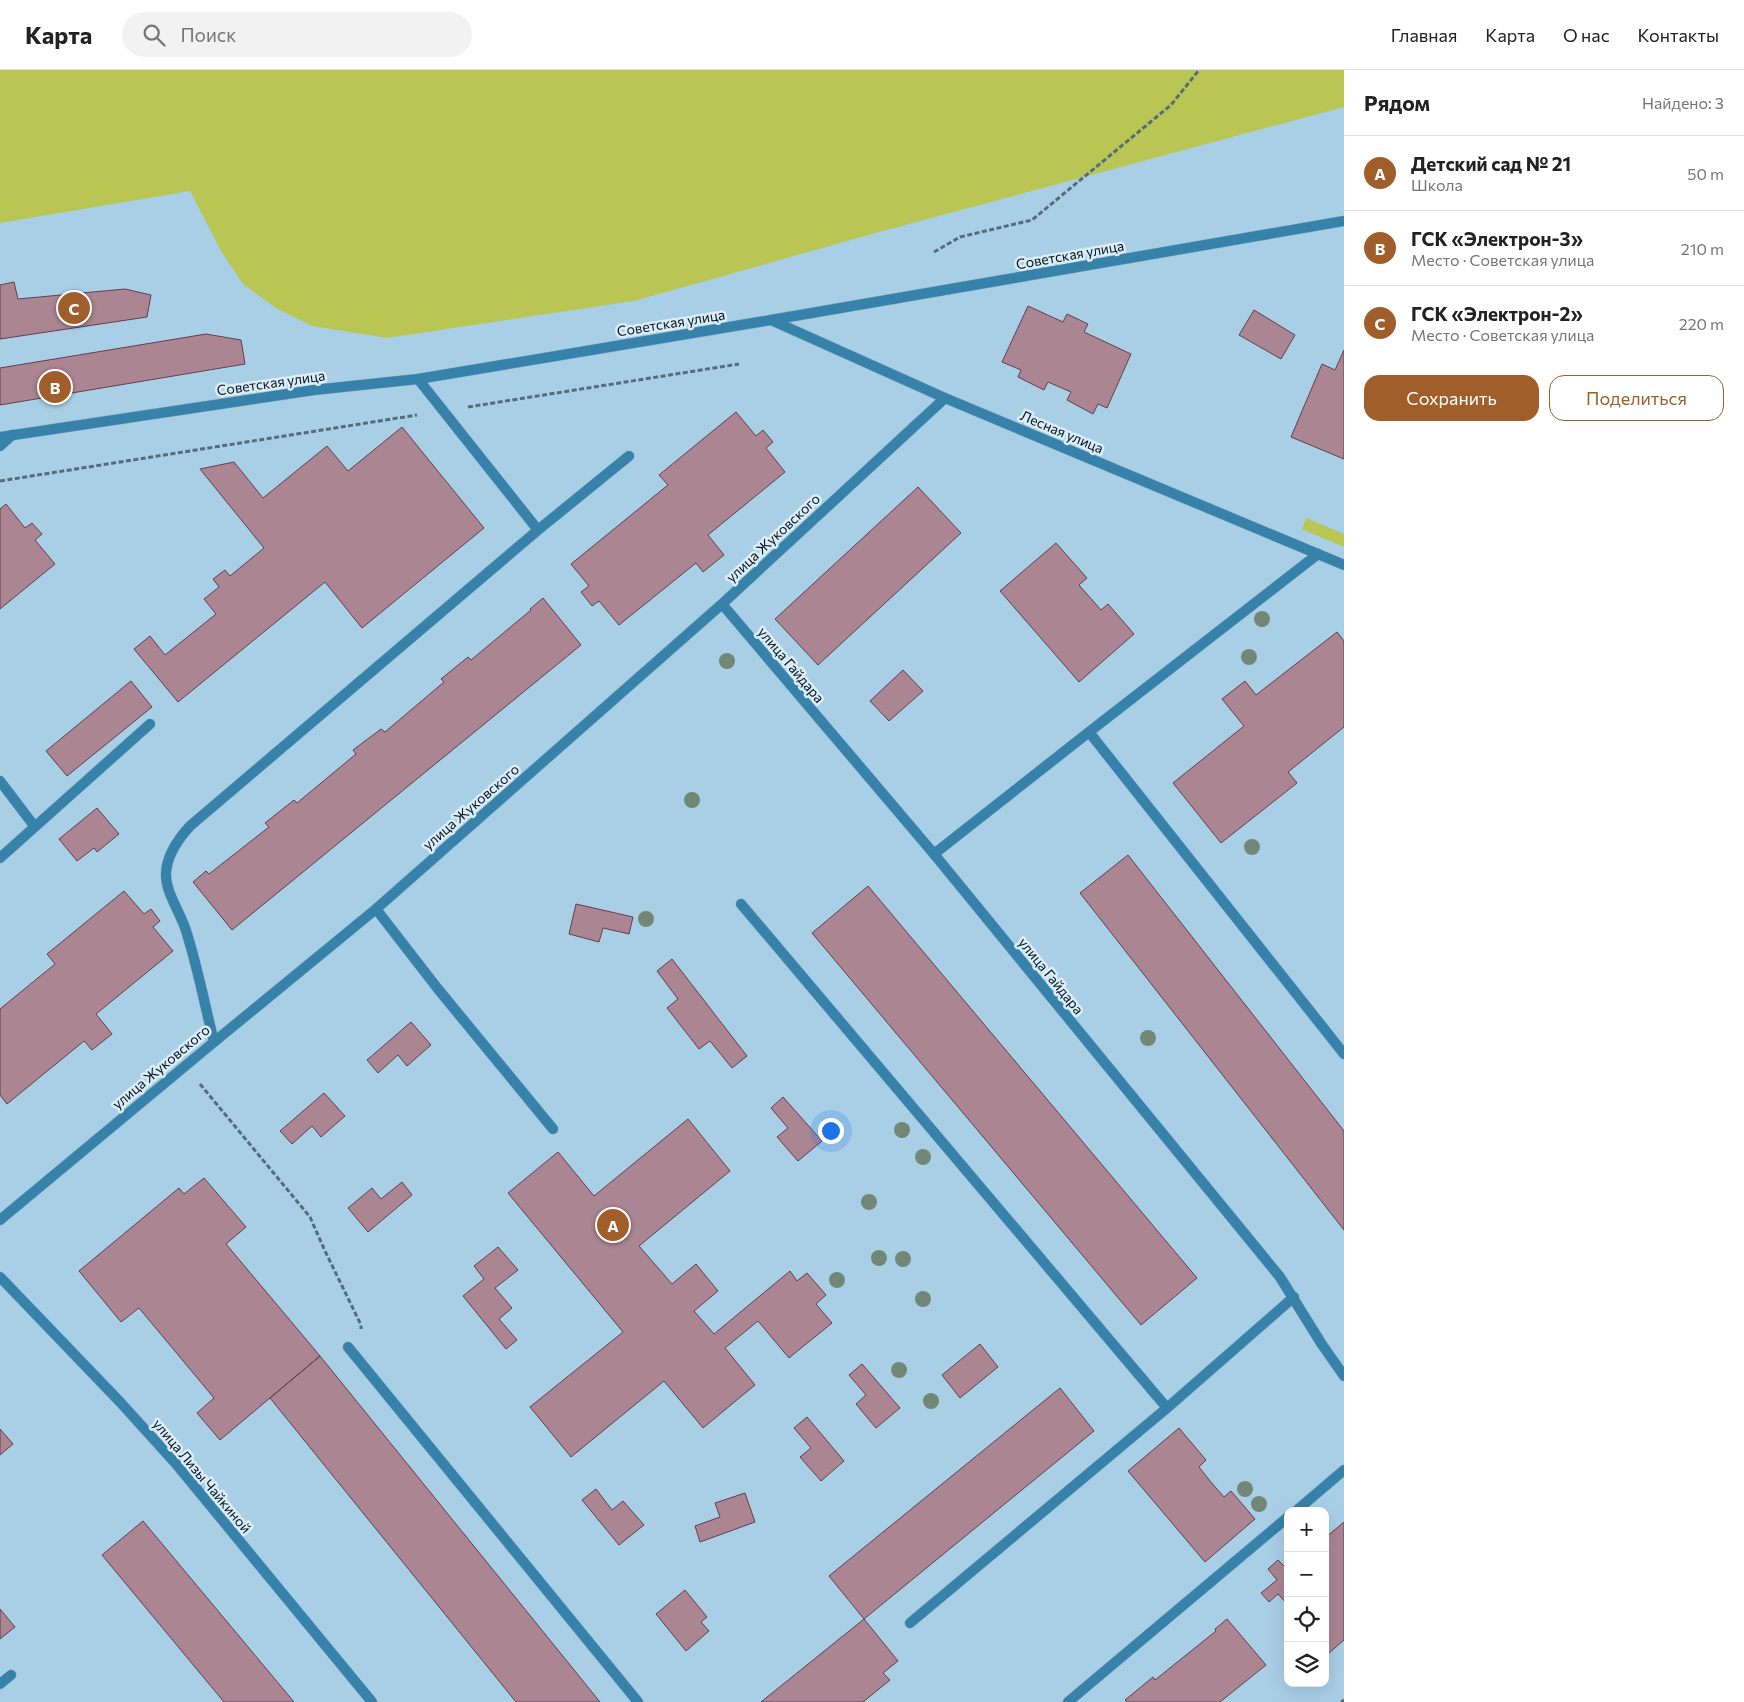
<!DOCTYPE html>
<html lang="ru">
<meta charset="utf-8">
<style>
:root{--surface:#fff;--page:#f2f2f2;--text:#222;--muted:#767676;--line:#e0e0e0;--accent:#a05e2b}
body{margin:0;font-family:Commissioner,sans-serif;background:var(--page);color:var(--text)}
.controls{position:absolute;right:15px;bottom:15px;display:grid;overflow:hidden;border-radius:10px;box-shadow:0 5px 20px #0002}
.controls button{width:45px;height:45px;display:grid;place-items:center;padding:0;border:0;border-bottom:1px solid var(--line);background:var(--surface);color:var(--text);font:25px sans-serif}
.you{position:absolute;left:830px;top:1060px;width:18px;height:18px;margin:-12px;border:4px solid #fff;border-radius:50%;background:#1a73e8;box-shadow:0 0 0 8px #1a73e833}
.badge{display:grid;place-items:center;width:32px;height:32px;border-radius:50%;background:var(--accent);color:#fff;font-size:16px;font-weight:700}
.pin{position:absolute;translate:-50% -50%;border:2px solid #fff;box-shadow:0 1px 5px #0006}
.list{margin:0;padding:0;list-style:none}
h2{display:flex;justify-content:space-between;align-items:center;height:65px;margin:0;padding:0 20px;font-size:21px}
h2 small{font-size:16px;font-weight:400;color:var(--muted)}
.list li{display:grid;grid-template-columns:32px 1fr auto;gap:15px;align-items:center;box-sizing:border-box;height:75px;padding:0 20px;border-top:1px solid var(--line)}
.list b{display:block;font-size:19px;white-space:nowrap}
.list p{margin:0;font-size:16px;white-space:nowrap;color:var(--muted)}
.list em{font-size:16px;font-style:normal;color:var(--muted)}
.actions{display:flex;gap:10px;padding:15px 20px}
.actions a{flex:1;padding:11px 0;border:1px solid var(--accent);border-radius:15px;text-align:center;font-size:18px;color:var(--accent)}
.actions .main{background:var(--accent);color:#fff}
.icon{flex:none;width:28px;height:28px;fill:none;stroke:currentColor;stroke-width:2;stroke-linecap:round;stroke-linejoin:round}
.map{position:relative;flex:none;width:1344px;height:1632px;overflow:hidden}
header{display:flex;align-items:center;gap:30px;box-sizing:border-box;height:70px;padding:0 25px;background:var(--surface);border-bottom:1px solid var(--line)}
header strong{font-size:24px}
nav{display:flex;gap:28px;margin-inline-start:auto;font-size:18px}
.search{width:350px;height:45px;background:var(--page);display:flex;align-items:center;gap:12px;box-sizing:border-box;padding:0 18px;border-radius:28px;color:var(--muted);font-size:19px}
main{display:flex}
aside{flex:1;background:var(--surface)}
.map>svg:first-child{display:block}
.green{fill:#b9c653}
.building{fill:#ac8593;stroke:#623f4c}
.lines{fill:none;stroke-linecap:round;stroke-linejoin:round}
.lane-casing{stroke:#8badc2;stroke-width:11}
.street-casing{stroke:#8badc2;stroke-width:11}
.path{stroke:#546d7d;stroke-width:3;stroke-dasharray:5 2.5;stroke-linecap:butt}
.lane{stroke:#3782aa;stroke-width:10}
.street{stroke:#3782aa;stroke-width:10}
.tree{fill:#738776}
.labels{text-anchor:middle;stroke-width:5;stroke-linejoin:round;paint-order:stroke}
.street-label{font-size:14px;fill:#05131b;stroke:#daedf9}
</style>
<header>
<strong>Карта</strong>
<div class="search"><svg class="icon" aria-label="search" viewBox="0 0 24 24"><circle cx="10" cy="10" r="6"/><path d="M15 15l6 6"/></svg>Поиск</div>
<nav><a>Главная</a><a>Карта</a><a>О нас</a><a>Контакты</a></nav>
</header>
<main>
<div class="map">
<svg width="1344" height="1632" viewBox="0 0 1344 1632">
<rect width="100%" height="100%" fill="#a9cfe7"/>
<!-- green -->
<path class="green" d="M0,0H1344V37L879,162L634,231L387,268L312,256L276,238L243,214L221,181L190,121L0,153Z
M1306,448L1344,464V477L1302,459Z"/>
<!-- building -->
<path class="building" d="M14,212L18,229L125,219L151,225L147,247L0,269V215Z
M1028,236L1063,252L1067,244L1088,254L1084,262L1131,284L1107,338L1098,334L1093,344L1067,330L1071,322L1048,312L1044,320L1018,307L1021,300L1002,292Z
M1254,240L1295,265L1281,289L1239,265Z
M206,264L241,270L245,294L0,335V298Z
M1344,280V389L1291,367L1322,294L1335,300Z
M736,342L756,366L763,360L773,372L766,378L785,402L708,465L724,485L703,502L696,493L619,555L599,531L592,536L581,522L589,516L571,494L668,415L659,405Z
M402,357L484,458L362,558L325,512L178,632L134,579L150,566L165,585L216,544L204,529L219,517L213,509L225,500L230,506L264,478L200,399L234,392L263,428L327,376L348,401Z
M918,417L961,463L818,595L775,549Z
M6,434L25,458L32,453L42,464L35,470L55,494L0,539V439Z
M1056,473L1087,508L1079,515L1101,540L1108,534L1134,564L1079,612L1000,521Z
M543,528L581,575L232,860L193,812L206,801L209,804L269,757L265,753L294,730L297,733L356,684L353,680L381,659L385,662L444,612L441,609L468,587L471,590L531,540L530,539Z
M1337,562L1344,571V657L1288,702L1297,713L1221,773L1173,713L1244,656L1222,629L1245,611L1256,625Z
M903,600L923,621L889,651L870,631Z
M131,611L152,637L67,706L46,681Z
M97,738L119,764L97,782L94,778L77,791L59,769Z
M1128,785L1344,1061V1160L1080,823Z
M868,816L1197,1208L1141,1255L812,863Z
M124,821L144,844L151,839L160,851L153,857L173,881L96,944L112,964L92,980L84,971L7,1034L0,1025V939L55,894L47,884Z
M576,834L633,847L629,864L603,858L599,872L569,864Z
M672,889L747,986L732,998L710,971L699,979L667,938L678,929L657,901Z
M411,952L431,975L407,996L398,985L378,1003L367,990Z
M324,1023L345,1046L321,1067L312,1056L292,1074L280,1061Z
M783,1027L822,1071L798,1091L777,1067L788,1058L771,1038Z
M688,1049L730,1101L639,1176L672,1214L696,1194L718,1221L694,1241L714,1264L790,1201L797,1211L807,1203L826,1225L816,1234L832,1253L789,1288L758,1251L725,1278L755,1315L703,1358L664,1311L571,1387L530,1337L623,1262L508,1123L558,1082L594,1126Z
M204,1108L246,1157L226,1174L320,1286L220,1370L197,1343L214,1328L139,1238L121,1252L79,1201L179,1118L184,1124Z
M402,1112L412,1125L368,1162L348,1138L372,1118L381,1129Z
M498,1177L518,1200L495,1218L512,1238L499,1249L517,1270L506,1279L463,1226L484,1209L474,1196Z
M980,1274L998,1297L960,1328L942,1305Z
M320,1286L600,1632H516L270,1328Z
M862,1294L900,1338L876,1358L856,1334L866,1325L849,1305Z
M1060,1318L1094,1361L864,1549L829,1506Z
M807,1347L844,1391L821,1411L800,1387L811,1378L794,1358Z
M1179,1358L1206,1390L1199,1397L1210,1411L1224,1427L1231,1421L1255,1449L1205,1492L1128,1401Z
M0,1359L13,1374L0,1385Z
M596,1419L612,1440L623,1431L644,1455L619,1475L582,1430Z
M745,1423L755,1452L700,1472L695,1456L720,1447L715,1433Z
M143,1451L294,1632H224L102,1485Z
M1344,1452V1570L1329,1583L1325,1579V1468Z
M1278,1490L1288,1500V1535L1278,1524L1269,1532L1261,1523L1277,1510L1268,1499Z
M685,1520L707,1547L701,1552L709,1561L686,1581L656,1544Z
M0,1539L15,1557L0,1569Z
M864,1549L898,1591L883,1603L890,1610L863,1632H761Z
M1227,1549L1266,1595L1220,1632H1128L1125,1630L1153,1607L1155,1610L1216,1561L1215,1559Z"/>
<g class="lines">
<!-- lane casing -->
<g class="lane-casing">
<path id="lane" d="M418,309L538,460
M0,376L12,365
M1318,484L1089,662L1344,984
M0,711L35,757
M934,784L1089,662
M0,788L150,654
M741,834L1167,1338L1294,1227
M376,839L438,919L553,1059
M214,972C205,936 198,899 187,864C182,844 165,823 166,803C167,785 179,768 190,756L538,460L629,386
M348,1277L638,1632
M1296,1441L1344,1400
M910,1553L1167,1338
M0,1614L11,1605
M1068,1632L1288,1447"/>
</g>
<!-- street casing -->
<g class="street-casing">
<path id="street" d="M771,250L945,328L1344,495
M0,367L314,320L418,309L771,250L1344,151
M722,534L934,784L1280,1207L1321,1273L1344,1306
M0,1150L214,972L376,839L722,534L945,328
M0,1207L121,1333L177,1395L372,1632"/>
</g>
<!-- path -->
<path class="path" d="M934,182L960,167L1032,150L1171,35L1199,0
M468,337L739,294
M0,411L417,345
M200,1014L310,1147L325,1181L361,1255V1259
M1341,1632L1344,1630"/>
<!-- lane -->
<use href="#lane" class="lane"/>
<!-- street -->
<use href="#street" class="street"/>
</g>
<!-- trees -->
<g class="tree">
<circle cx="1262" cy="549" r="8"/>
<circle cx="1249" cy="587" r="8"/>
<circle cx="727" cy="591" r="8"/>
<circle cx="692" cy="730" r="8"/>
<circle cx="1252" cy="777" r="8"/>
<circle cx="646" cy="849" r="8"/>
<circle cx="1148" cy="968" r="8"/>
<circle cx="902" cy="1060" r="8"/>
<circle cx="923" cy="1087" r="8"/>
<circle cx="869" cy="1132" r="8"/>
<circle cx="879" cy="1188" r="8"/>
<circle cx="903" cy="1189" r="8"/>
<circle cx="837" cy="1210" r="8"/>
<circle cx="923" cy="1229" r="8"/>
<circle cx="899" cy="1300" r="8"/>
<circle cx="931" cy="1331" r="8"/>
<circle cx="1245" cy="1419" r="8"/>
<circle cx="1259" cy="1434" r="8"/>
</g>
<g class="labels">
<!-- street labels -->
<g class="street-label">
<text transform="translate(1070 185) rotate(-10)" y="5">Советская улица</text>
<text transform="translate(671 253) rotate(-9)" y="5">Советская улица</text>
<text transform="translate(271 313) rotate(-8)" y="5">Советская улица</text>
<text transform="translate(1062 362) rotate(23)" y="5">Лесная улица</text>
<text transform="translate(773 468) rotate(-43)" y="5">улица Жуковского</text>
<text transform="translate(791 595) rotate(50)" y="5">улица Гайдара</text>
<text transform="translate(471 737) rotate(-41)" y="5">улица Жуковского</text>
<text transform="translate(1051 906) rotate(51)" y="5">улица Гайдара</text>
<text transform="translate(161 997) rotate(-40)" y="5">улица Жуковского</text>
<text transform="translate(202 1406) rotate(50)" y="5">улица Лизы Чайкиной</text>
</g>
</g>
</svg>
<div class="controls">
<button>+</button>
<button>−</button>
<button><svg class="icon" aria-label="locate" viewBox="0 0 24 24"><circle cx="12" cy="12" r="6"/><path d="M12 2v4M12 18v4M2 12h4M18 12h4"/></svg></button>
<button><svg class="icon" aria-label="layers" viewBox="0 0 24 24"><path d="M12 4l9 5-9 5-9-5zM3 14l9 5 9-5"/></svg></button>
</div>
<div class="you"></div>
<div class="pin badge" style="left:613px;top:1155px">A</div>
<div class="pin badge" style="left:55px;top:317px">B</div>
<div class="pin badge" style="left:74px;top:238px">C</div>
</div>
<aside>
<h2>Рядом<small>Найдено: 3</small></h2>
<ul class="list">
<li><span class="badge">A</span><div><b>Детский сад № 21</b><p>Школа</p></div><em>50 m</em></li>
<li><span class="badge">B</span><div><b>ГСК «Электрон-3»</b><p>Место · Советская улица</p></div><em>210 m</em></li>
<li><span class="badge">C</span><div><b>ГСК «Электрон-2»</b><p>Место · Советская улица</p></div><em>220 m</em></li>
</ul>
<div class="actions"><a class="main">Сохранить</a><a>Поделиться</a></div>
</aside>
</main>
